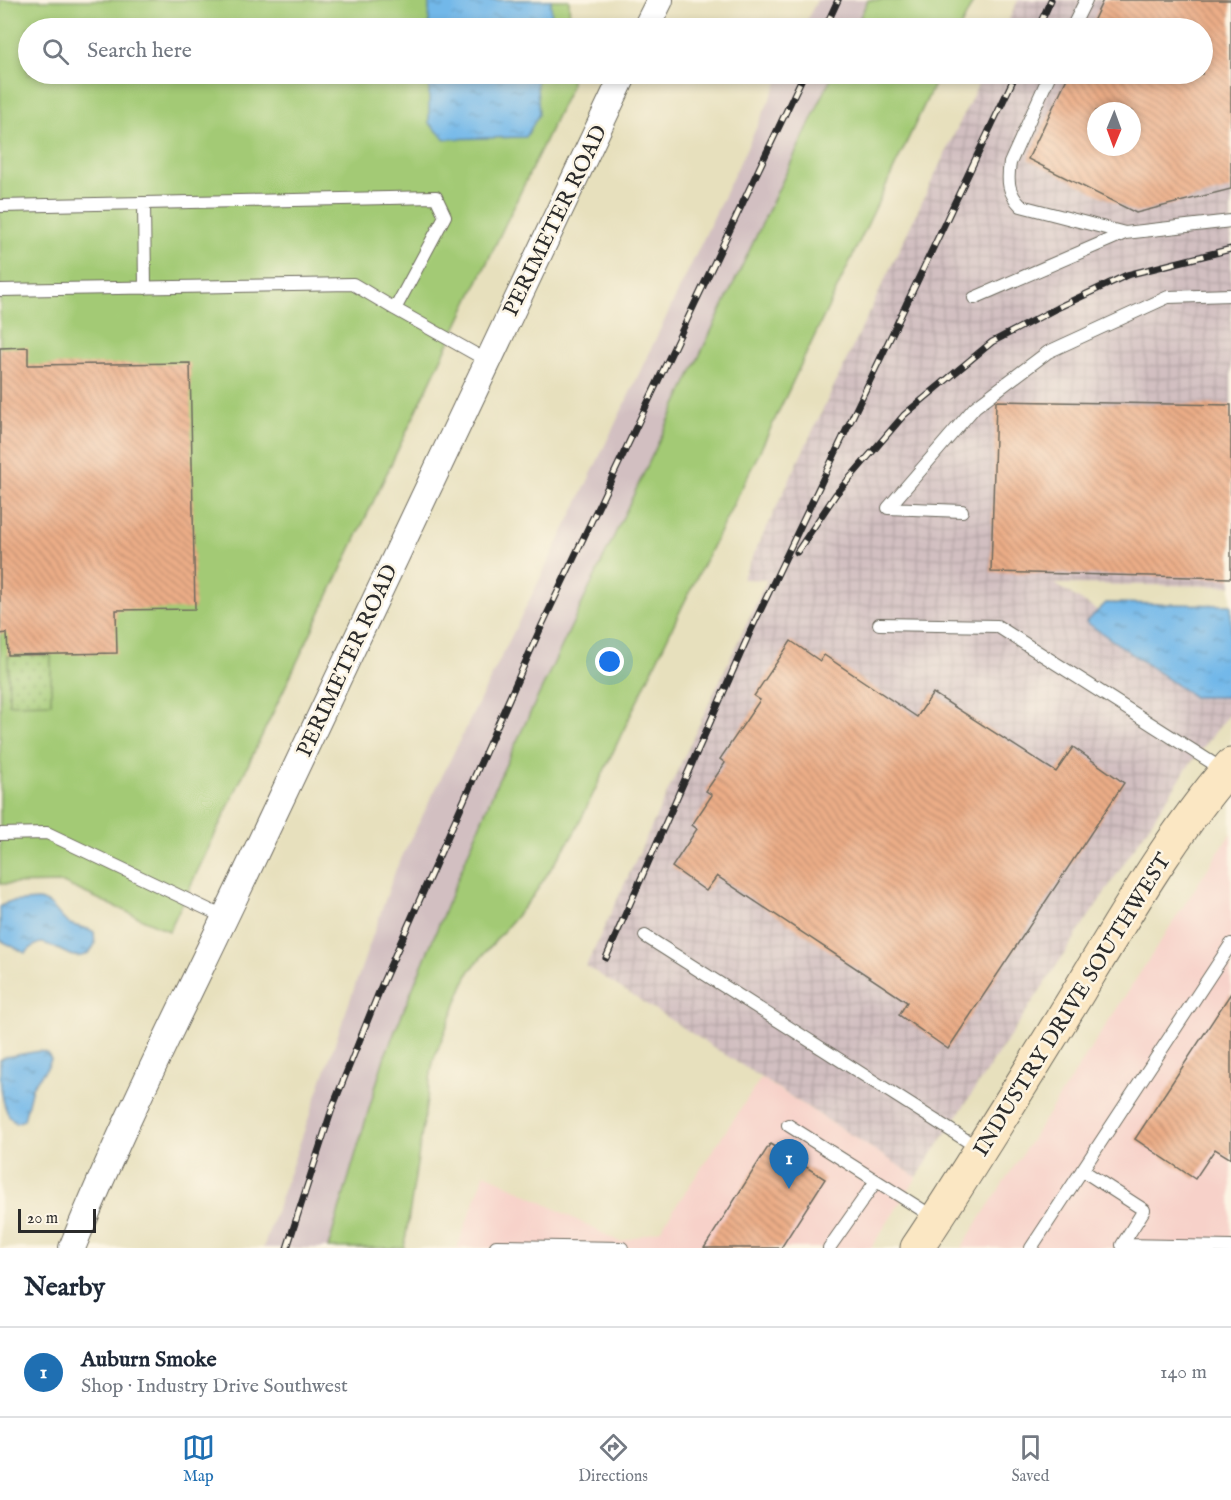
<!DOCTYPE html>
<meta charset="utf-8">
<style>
:root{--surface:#fff;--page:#f2f2f3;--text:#1f2937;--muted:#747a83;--line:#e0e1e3;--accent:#1f6fb2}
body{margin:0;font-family:"IM FELL English",serif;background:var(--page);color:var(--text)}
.compass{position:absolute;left:1087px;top:102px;width:54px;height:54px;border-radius:50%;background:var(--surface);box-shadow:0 3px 9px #0003;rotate:181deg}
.scale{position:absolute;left:18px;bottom:15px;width:78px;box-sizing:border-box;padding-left:6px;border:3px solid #2b2b2b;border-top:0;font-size:16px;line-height:21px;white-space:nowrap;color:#2b2b2b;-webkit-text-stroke:4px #fcf5e5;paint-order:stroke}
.you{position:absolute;left:610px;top:662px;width:21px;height:21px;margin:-15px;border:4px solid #fff;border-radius:50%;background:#1a73e8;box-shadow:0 0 0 9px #1a73e833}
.badge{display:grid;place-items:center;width:39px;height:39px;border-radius:50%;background:var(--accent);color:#fff;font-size:20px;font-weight:700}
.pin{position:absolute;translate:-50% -50px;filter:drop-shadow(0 2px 3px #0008)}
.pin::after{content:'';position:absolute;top:32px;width:21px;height:18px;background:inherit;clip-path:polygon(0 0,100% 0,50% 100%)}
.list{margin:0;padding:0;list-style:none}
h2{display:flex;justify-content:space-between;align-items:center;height:78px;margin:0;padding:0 24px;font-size:26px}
h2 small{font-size:20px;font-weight:400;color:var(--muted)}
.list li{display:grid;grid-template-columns:39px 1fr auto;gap:18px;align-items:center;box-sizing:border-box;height:90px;padding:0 24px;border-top:2px solid var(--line)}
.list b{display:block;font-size:22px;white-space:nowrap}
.list p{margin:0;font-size:20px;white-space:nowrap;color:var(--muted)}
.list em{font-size:20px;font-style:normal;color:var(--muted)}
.icon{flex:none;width:33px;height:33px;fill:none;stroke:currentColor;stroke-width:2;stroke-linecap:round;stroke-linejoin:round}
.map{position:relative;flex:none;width:1231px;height:1248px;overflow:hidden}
.search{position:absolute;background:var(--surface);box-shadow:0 3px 9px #0003;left:18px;right:18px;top:18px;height:66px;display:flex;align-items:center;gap:15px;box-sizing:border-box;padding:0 21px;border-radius:33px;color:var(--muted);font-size:22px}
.sheet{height:168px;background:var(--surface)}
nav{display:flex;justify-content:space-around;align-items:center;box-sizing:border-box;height:84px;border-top:2px solid var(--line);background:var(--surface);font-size:16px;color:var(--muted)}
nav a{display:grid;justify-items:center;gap:3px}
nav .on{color:var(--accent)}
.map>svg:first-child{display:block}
.built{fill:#f7d1c9}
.industrial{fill:url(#industrial-grid);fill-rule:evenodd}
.railway{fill:#d2bfc1}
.grass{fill:#a3ca75;stroke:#677a50;stroke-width:1.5}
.park{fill:url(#park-dots);stroke:#677a50;stroke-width:1.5}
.water{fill:url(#water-ripples);stroke:#4e728a;stroke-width:1.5}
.building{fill:url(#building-back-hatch);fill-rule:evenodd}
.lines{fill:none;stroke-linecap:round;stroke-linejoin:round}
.lane-casing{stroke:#6d6a5e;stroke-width:14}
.street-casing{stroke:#6d6a5e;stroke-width:28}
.secondary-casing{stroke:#6d6a5e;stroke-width:35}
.lane{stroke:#fff;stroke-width:12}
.street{stroke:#fff;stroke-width:26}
.secondary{stroke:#fbe7c3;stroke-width:33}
.rail-casing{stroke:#2b2b2b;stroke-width:7}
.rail{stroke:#fcf5e5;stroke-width:4.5;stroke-dasharray:14;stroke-linecap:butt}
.labels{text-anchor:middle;stroke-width:5;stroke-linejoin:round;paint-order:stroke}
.street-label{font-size:22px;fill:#2b2b2b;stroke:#fcf5e5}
</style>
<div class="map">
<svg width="1231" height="1248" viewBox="0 0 1231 1248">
<defs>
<pattern id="industrial-grid" width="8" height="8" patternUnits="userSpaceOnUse" patternTransform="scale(1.5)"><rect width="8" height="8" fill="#d2bfc1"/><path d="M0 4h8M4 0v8" fill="none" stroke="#b4a4a6"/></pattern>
<pattern id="park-dots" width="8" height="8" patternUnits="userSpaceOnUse" patternTransform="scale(1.5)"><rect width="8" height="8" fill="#a3ca75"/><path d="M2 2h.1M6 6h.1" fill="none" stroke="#85a460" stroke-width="1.8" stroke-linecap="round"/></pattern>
<pattern id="water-ripples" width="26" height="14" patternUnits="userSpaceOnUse" patternTransform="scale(1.5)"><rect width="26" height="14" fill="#72b8e9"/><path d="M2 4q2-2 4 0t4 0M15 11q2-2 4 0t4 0" fill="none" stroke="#5e96bd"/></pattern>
<pattern id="building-back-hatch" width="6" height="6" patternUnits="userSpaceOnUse" patternTransform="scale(1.5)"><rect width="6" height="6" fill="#ecad87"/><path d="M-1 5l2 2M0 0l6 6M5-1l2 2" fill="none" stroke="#bf8d6f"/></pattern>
</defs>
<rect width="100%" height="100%" fill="#fcf5e5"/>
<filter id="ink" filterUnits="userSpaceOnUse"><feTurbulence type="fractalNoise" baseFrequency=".0167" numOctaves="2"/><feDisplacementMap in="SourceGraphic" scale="12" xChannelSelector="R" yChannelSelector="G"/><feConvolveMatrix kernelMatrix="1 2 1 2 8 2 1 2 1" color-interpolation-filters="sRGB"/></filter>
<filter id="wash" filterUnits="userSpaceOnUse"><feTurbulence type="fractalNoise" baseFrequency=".008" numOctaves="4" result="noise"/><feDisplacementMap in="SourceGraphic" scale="24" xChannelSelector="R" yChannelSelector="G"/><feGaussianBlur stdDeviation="1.35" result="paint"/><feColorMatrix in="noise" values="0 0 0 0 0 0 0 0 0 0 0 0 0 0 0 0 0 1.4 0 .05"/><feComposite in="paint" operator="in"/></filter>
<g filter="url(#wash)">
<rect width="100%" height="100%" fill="#e7e0bd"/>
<!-- built -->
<path class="built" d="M1231,833V1248H961Z
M761,1078L917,1177L871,1248H457L485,1173L620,1242L660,1230Z"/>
<!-- industrial -->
<path class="industrial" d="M1018,0H1231V586L1055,584L1231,694V712L1187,768L917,1177L586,966L767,580L742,579L983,74H1202V28H1005ZM1096,111H1132V147H1096Z"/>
<!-- railway -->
<path class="railway" d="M817,0H869L855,28H803Z
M782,74H834L497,783L384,1058L328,1248H263L396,869L575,508Z"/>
<!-- grass -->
<path class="grass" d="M0,0H569L570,28H28V74H571V86L169,931L63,883L0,884Z
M868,0H974L960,28H855Z
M833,74H939L758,455L683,605L575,832L533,896L469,972L433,1061L404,1248H328L384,1058L497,783Z"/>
<!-- park -->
<path class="park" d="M8,655H51V703L9,704Z"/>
<!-- water -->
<path class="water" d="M429,0H551L552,28H429Z
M429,74H536L539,114L526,137L445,139L429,123Z
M1106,603L1231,605V693L1228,697H1194L1086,622Z
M38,900C57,903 56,917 70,924C78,928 86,926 94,932L95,944C81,973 55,942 41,943C35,943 30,950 25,953L0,940V907L8,902Z
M40,1051L47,1053L51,1059L48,1066L32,1087L24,1120L16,1123C0,1112 0,1078 0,1060L5,1057Z"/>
<g id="blocks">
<!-- building -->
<path class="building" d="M1103,0H1231V189L1136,213L1028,159L1069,74H1202V28H1090ZM1096,111H1132V147H1096Z
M28,347V365L190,363L195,609L116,610L117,653L8,655L7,633L0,634V348Z
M996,401L1231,405V578L991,572Z
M791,641L820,661L824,655L917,717L933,693L1056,772L1073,747L1124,783L948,1049L899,1015L907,1002L717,876L706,891L672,867L697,829L692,825L712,795L706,791L725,763L720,759L760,700L754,696Z
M1231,993V1159L1215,1149L1195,1179L1135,1139Z
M770,1144L825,1179L781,1248H704Z"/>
</g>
</g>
<g filter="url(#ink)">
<use href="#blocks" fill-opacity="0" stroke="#6d6a5e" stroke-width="1.5"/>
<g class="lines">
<!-- lane casing -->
<g class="lane-casing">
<path id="lane" d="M1072,28L1086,0
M1050,74L1010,163C1007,181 1008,193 1021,206L1125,233
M144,203L145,288
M0,206L436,197L445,216L395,309L486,360
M0,290L353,284L395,309
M974,298L1125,233L1231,221
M962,511L888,508L975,407L1048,352L1168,297L1231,295
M879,624L997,626L1225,771
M0,834L47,833L226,918
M645,936L980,1149
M788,1125L935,1218
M1082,1170L1144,1210L1122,1245
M1122,1245L1231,1247
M496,1248V1246L622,1248
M829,1248L876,1181
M1031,1248L1231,944"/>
</g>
<!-- street casing -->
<g class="street-casing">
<path id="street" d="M646,28L660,0
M72,1248C127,1113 194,984 256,852C378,592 500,332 624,74"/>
</g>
<!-- secondary casing -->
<g class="secondary-casing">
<path id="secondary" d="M917,1248C973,1164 1026,1077 1079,991C1126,913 1172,834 1231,765"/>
</g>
<!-- lane -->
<use href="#lane" class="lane"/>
<!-- street -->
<use href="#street" class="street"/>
<!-- secondary -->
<use href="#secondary" class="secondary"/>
<!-- rail casing -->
<g class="rail-casing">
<path id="rail" d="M825,28L838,0
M1038,28L1051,0
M797,552L836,494L904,415L992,342L1057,308L1127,275L1231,249
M606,958L750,632L1016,74
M287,1248L333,1106L383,982L542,625L804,74"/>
</g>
<!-- rail -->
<use href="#rail" class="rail"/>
</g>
</g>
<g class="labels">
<!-- street labels -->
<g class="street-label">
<text transform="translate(554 220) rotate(-64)" y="8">PERIMETER ROAD</text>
<text transform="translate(346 660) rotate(-65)" y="8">PERIMETER ROAD</text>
<text transform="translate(1071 1004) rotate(-58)" y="8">INDUSTRY DRIVE SOUTHWEST</text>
</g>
</g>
</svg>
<svg class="compass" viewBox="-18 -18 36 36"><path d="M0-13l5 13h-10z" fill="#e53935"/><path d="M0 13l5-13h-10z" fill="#747a83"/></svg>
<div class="scale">20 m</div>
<div class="you"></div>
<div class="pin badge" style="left:789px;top:1189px">1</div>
<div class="search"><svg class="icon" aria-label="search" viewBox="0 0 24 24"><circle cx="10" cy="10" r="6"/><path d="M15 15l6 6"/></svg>Search here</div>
</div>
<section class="sheet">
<h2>Nearby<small></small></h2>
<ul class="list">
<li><span class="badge">1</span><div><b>Auburn Smoke</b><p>Shop · Industry Drive Southwest</p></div><em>140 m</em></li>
</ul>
</section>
<nav>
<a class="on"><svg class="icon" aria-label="map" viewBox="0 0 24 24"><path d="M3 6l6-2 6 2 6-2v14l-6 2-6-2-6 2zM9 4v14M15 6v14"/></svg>Map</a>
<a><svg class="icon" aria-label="directions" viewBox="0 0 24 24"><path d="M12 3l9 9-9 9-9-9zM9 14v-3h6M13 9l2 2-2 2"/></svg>Directions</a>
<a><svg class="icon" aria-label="saved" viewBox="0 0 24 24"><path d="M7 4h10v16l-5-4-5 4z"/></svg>Saved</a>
</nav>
